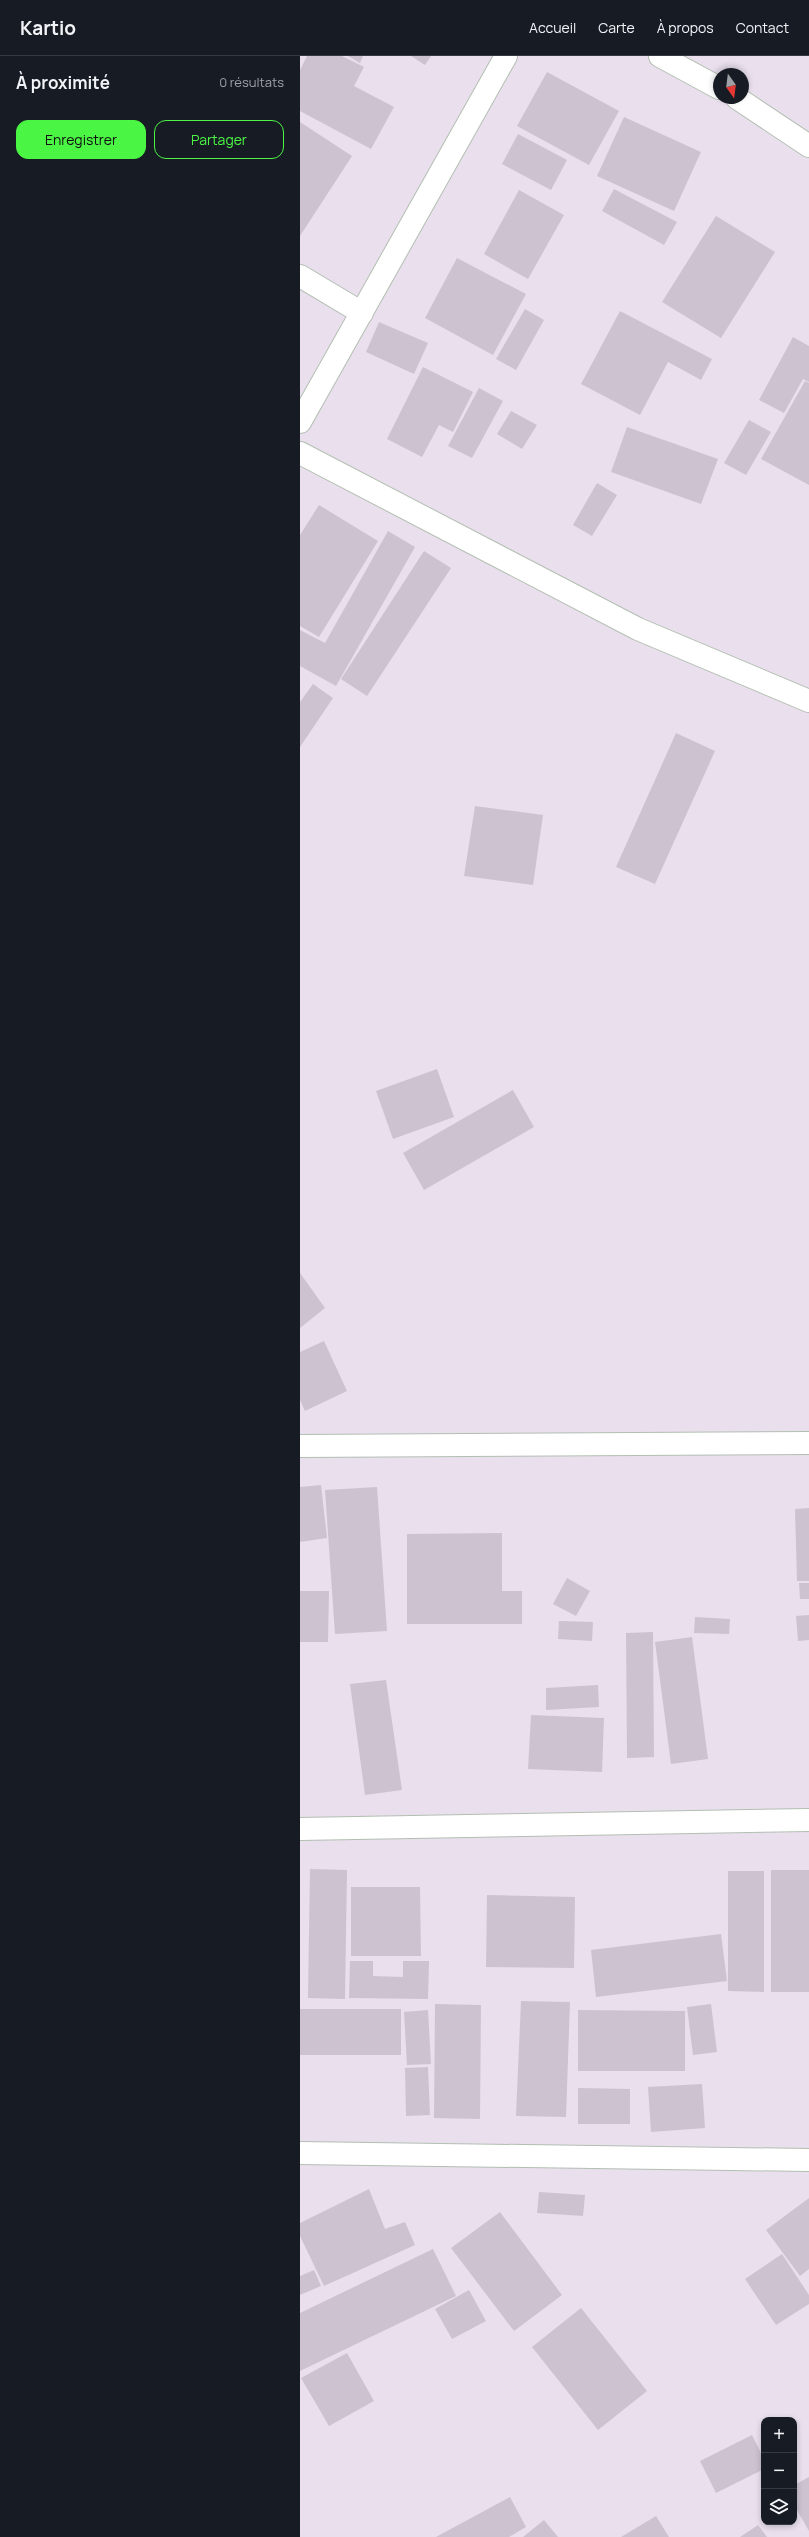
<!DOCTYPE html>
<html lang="fr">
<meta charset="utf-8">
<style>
:root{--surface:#171b24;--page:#20242c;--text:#f1f3f6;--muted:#9ea1a6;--line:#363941;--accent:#4bf544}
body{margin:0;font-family:Manrope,sans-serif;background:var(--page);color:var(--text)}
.controls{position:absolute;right:12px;bottom:12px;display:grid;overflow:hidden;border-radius:8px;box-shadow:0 2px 6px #0003}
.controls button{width:36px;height:36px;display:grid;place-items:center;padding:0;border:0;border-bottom:1px solid var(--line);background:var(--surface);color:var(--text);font:20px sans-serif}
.compass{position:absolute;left:413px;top:12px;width:36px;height:36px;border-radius:50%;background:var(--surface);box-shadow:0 2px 6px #0003;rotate:166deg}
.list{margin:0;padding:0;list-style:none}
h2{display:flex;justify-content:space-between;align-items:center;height:52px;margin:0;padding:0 16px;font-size:17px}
h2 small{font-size:13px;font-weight:400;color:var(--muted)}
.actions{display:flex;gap:8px;padding:12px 16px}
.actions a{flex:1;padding:9px 0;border:1px solid var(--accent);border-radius:12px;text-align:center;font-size:14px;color:var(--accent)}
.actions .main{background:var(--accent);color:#111}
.icon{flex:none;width:22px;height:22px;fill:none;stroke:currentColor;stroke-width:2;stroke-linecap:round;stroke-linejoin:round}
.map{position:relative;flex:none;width:509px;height:2481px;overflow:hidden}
header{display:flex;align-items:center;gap:24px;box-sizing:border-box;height:56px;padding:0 20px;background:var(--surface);border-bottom:1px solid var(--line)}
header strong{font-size:19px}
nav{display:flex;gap:22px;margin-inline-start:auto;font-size:14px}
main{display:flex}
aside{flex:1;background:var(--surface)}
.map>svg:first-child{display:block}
.building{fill:#cdc3d0}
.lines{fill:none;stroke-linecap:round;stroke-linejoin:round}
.minor-casing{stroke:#b3bfb2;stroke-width:24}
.minor{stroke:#fff;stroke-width:22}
</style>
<header>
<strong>Kartio</strong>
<nav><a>Accueil</a><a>Carte</a><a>À propos</a><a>Contact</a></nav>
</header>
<main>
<aside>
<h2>À proximité<small>0 résultats</small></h2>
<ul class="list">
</ul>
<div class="actions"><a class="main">Enregistrer</a><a>Partager</a></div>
</aside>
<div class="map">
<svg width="509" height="2481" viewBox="0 0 509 2481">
<rect width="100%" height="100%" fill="#e9dfed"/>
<!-- building -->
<path class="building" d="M7,0H42L64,11L54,30L94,51L71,93L0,55V14Z
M48,0H63L60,7Z
M111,0H131L125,9Z
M247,16L319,55L289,109L217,70Z
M324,61L401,96L374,155L297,120Z
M0,66L52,100L0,180Z
M218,78L267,104L251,134L202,108Z
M314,133L377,166L364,189L302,155Z
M219,134L264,159L228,223L184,198Z
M416,160L475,196L421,282L362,246Z
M157,202L226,238L193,299L125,262Z
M225,253L244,264L216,314L196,303Z
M320,255L412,303L401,324L368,306L340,359L281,328Z
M79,266L128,287L114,318L66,296Z
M493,281L509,290V326L503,323L484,357L459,344Z
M123,311L173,336L153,376L139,369L122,401L87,383Z
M505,325L509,327V429L461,403Z
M179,332L203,345L172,402L148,390Z
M211,355L237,369L222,393L197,378Z
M449,364L471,376L446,419L424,407Z
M327,371L418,403L401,448L311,416Z
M297,427L317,439L292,480L273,469Z
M19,449L78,485L19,581L0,570V479Z
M88,475L115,491L36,630L0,610V574L25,587Z
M124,495L151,512L67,640L41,623Z
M13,628L33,642L0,691V646Z
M376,677L415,695L355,828L316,811Z
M175,750L243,759L233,829L164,820Z
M137,1013L154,1061L93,1083L76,1035Z
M213,1034L234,1071L124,1134L103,1097Z
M0,1217L25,1252L0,1272Z
M24,1285L47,1335L5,1355L0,1344V1296Z
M21,1429L27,1482L0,1486V1431Z
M77,1431L87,1575L35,1578L25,1434Z
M509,1452V1525H497L495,1453Z
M202,1477V1535H222V1568H107V1478Z
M267,1522L290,1535L276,1560L253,1548Z
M499,1527H509V1543H500Z
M0,1535H29L28,1586H0Z
M509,1559V1584L498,1585L496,1560Z
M395,1561L430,1563L429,1578L394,1577Z
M259,1565L293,1566L292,1585L258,1583Z
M353,1576L354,1701L327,1702L326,1577Z
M392,1581L408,1703L371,1708L355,1586Z
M86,1624L102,1734L65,1739L50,1628Z
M298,1629L299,1651L246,1654V1632Z
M231,1659L304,1662L302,1716L228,1713Z
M10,1813L47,1814L45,1943L8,1942Z
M471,1814H509V1936H471Z
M428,1815H464V1936L428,1935Z
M51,1831H120L121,1900H51Z
M187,1839L275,1841L274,1912L186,1911Z
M421,1878L427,1925L296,1941L291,1894Z
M50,1905H73V1920L103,1921V1905H129L128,1943L49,1942Z
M221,1945L270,1946L266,2061L216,2060Z
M135,1948L181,1949L180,2063L134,2062Z
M411,1948L417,1996L393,1999L387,1951Z
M0,1953H101V1999H0Z
M128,1954L131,2008L107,2009L104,1956Z
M278,1954L385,1955V2015H278Z
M128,2011L130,2059L106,2060L105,2012Z
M402,2028L405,2072L351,2076L348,2031Z
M278,2032L330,2033V2068H278Z
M69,2133L85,2173L105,2166L115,2189L24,2230L0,2180V2167Z
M239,2136L285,2139L283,2160L237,2157Z
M509,2142V2213L500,2220L466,2174Z
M200,2156L262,2239L214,2275L151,2192Z
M133,2193L156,2240L0,2315V2257Z
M482,2198L509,2239V2248L476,2269L445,2223Z
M14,2214L21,2230L0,2239V2220Z
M169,2234L186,2265L152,2283L135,2253Z
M281,2252L347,2335L298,2374L232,2291Z
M47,2297L74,2345L29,2370L1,2322Z
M452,2379L464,2403V2413L416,2437L400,2405Z
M509,2421V2475L494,2449V2429Z
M210,2441L226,2471L209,2481H136Z
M356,2460L369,2481H321Z
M244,2464L258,2481H223Z
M458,2469L467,2481H440Z"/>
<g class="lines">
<!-- minor casing -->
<g class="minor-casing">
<path id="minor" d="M360,0L419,32
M437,42L509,90
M0,220L62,257
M0,366L206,0
M0,397L338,573L509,645
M0,1390L509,1387
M0,1773L509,1764
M0,2097L509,2104"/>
</g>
<!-- minor -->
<use href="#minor" class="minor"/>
</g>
</svg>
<div class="controls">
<button>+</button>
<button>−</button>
<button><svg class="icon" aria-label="layers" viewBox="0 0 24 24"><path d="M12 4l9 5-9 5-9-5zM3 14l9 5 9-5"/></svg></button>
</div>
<svg class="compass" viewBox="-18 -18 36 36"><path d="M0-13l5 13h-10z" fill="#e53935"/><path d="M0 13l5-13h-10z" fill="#9ea1a6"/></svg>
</div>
</main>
